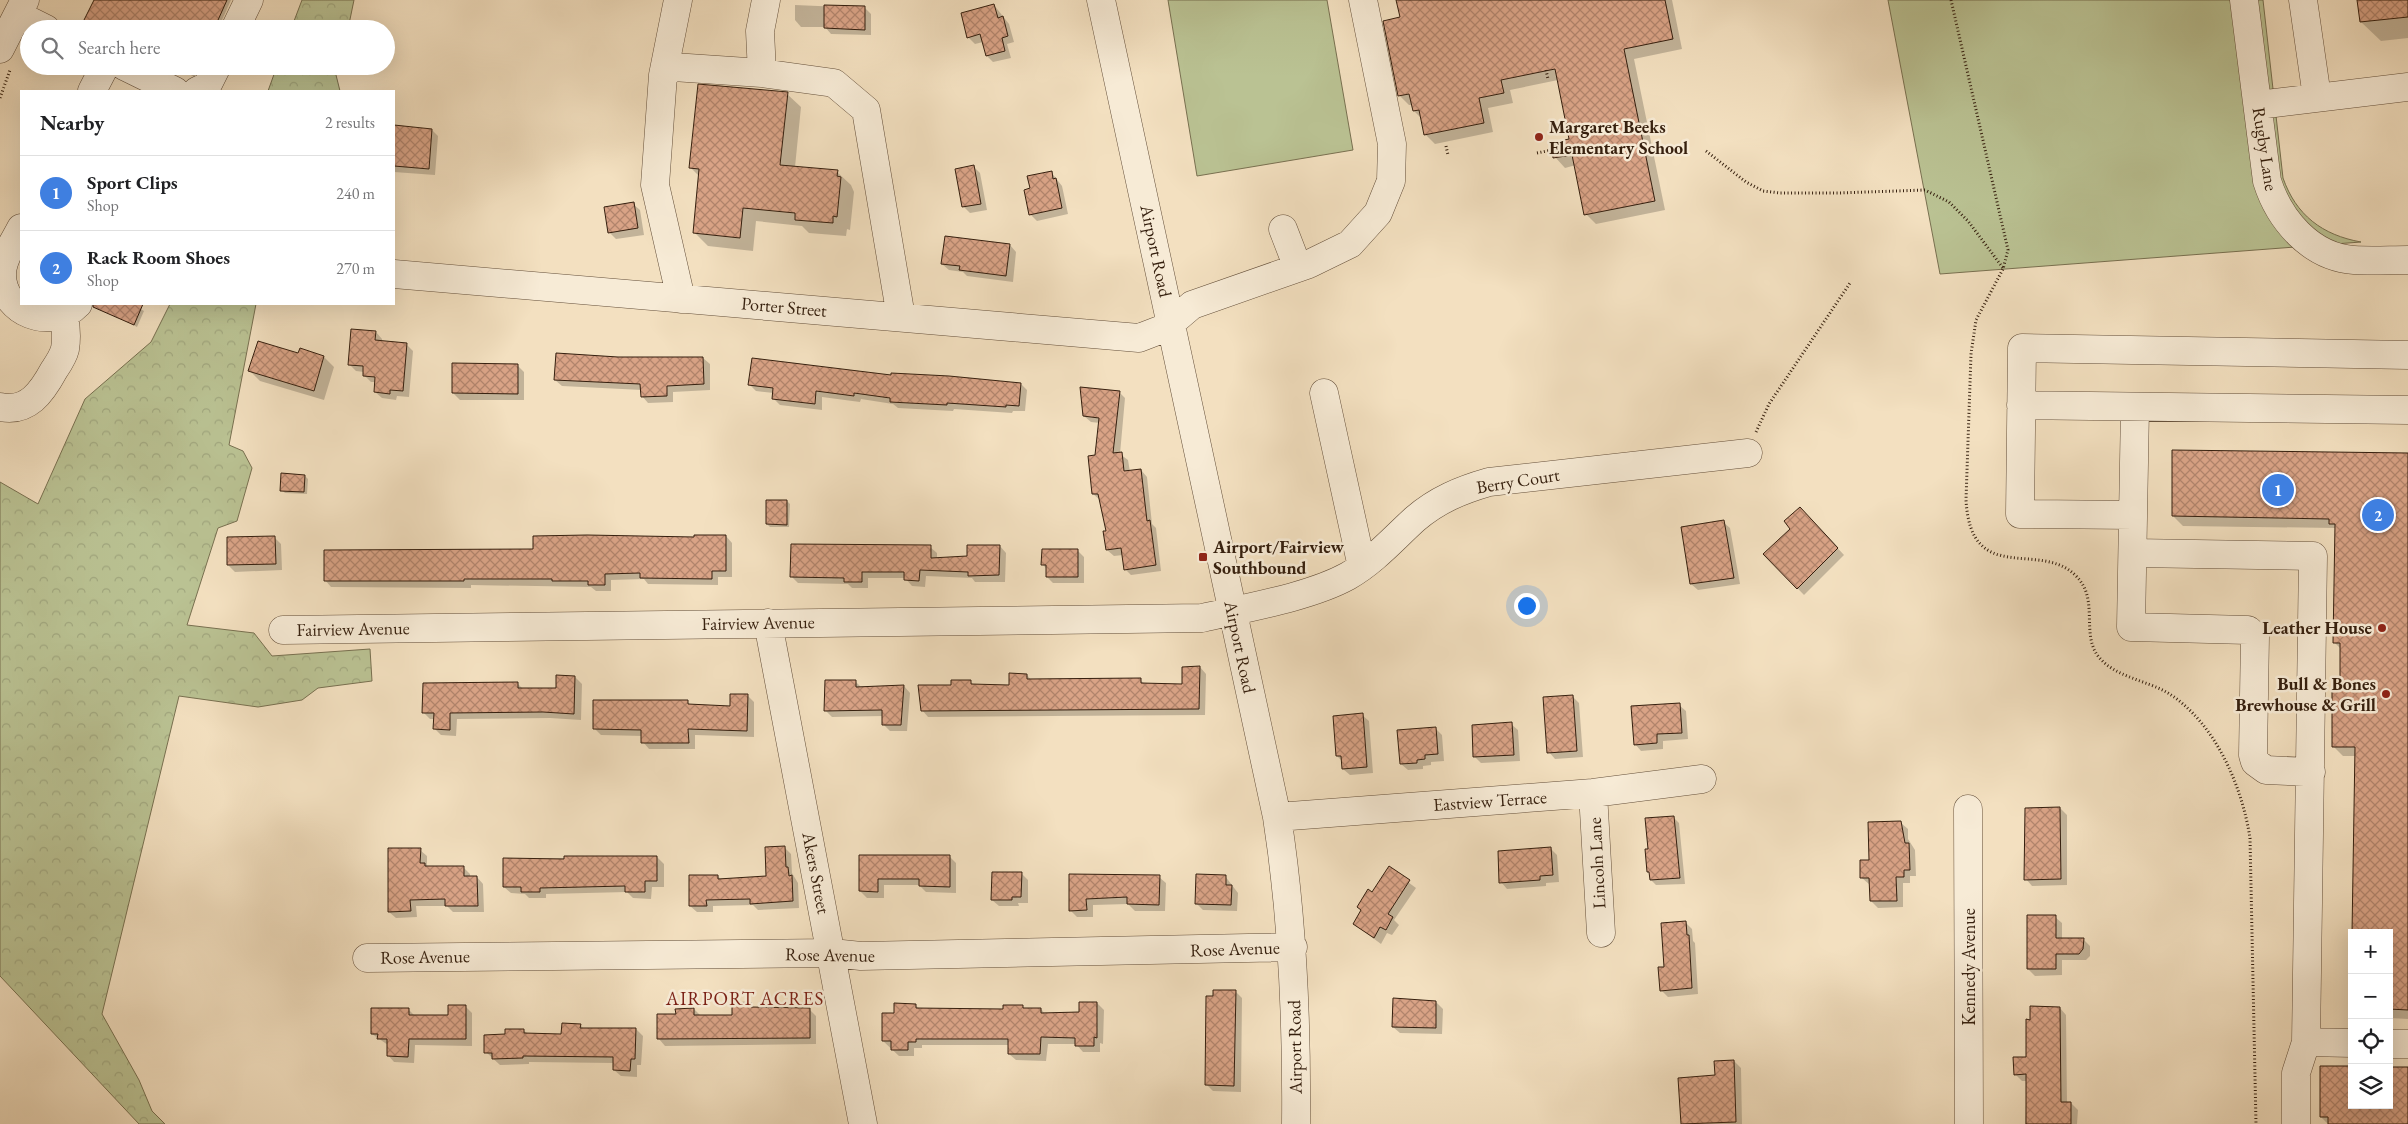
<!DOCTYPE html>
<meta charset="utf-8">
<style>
:root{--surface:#fff;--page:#f6f6f6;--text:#202124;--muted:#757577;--line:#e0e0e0;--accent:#ea580c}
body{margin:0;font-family:"EB Garamond",serif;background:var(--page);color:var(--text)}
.controls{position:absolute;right:15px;bottom:15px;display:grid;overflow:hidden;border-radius:0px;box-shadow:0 5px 20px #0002}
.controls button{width:45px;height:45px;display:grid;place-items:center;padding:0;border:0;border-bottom:1px solid var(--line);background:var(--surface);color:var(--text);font:25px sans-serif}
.you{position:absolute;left:1526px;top:605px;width:18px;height:18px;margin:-12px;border:4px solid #fff;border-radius:50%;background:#1a73e8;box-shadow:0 0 0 8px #1a73e833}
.badge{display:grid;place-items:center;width:32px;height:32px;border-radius:50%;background:var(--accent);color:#fff;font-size:16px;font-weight:700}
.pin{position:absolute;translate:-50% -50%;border:2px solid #fff;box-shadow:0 1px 5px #0006}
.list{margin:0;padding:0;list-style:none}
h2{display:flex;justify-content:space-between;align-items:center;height:65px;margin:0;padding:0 20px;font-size:21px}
h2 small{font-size:16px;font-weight:400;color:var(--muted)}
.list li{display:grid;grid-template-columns:32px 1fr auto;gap:15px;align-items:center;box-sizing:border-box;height:75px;padding:0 20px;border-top:1px solid var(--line)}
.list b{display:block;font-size:19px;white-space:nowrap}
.list p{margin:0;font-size:16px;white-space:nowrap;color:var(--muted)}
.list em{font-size:16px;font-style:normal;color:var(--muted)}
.icon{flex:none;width:28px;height:28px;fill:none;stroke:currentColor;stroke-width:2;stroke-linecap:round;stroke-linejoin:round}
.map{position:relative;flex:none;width:2408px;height:1124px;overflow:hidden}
.search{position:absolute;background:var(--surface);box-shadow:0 5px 20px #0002;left:20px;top:20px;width:375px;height:55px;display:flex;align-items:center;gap:12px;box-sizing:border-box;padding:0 18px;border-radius:28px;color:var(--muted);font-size:19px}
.panel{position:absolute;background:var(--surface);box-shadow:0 5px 20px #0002;left:20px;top:90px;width:375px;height:215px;border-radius:0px}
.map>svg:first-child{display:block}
.green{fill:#bac293;stroke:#787050}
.forest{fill:url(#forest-crowns);stroke:#787050}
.shadow{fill:#0003}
.building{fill:url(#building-cross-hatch);stroke:#351f0e}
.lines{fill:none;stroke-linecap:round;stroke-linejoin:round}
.minor-casing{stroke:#644f3a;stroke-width:29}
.path{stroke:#351f0e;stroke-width:3;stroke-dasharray:1 2.5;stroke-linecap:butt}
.minor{stroke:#f7ebd6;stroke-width:28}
.poi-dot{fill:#8f2418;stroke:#f7ebd6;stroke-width:2}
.labels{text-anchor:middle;stroke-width:5;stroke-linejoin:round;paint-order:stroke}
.poi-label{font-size:18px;font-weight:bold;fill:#351f0e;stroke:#f7ebd6;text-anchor:start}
.street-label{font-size:18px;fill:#351f0e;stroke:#f7ebd6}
.neighbourhood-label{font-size:19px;letter-spacing:1px;fill:#7a1f14;stroke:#f7ebd6}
</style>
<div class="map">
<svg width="2408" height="1124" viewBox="0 0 2408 1124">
<defs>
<pattern id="forest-crowns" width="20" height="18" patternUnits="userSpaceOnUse" patternTransform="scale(1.25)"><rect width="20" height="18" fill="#bac293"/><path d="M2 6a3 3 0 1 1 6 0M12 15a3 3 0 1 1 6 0" fill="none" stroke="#a0a67e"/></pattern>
<pattern id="building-cross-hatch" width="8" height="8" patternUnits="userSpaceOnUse" patternTransform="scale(1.25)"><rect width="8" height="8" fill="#d9a386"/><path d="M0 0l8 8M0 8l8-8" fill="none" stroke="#b1846c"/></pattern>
</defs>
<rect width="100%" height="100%" fill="#f3e0c0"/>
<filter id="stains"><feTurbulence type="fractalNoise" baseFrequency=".004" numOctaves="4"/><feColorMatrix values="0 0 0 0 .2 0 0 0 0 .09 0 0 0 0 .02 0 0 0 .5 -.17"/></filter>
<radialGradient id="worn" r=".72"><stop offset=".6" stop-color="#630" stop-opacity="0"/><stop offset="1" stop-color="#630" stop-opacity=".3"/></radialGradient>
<!-- green -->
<path class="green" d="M1168,0H1327L1353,150L1197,176Z
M1888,0H2263L2283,178C2296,215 2322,235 2361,242L1940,274Z"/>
<!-- forest -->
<path class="forest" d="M302,0H354L348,29H291Z
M277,66H338L336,75L340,91H268Z
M170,304H256L229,445L243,451L252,468L237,521L218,528L187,625L254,633L272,656L370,649L372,681L318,688L302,700L258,707L179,696L102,1014L139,1080L152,1111L165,1124H139L0,976V482L38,504L85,399L151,342Z"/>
<!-- shadow -->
<path class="shadow" d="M95,0H231L218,29H90L84,24Z
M1397,0H1672L1682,49L1634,59L1665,210L1596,224L1586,214L1576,165L1565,168L1555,157L1570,140L1558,80L1510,90L1513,103L1488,108L1493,132L1435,144L1425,134L1422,119L1414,111L1413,105H1409L1399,95L1401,18Z
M2358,0H2408V38L2381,41L2361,22Z
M795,5L865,8L871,14V35L831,34L825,27H801L795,20Z
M994,5L1009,24L1014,42L1007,44L1011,58L993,62L987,56L983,42L975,44L968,37Z
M171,66H200L195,77Z
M787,94L801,107L795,167L837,172L851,185L854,192L850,230L847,229L846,236L809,233L802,226L756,221L753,251L708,246L695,233L700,177L691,168Z
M394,127L432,130L438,136L435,175L394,172Z
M973,166L980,173L987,210L970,213L964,207L957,170Z
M1051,172L1062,186L1068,214L1037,221L1030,214L1031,189Z
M633,204L640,210L644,235L616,239L609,232Z
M1010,245L1016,252L1013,282L967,276L963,272L949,270L942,264Z
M116,304H132L144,311L137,327L112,314Z
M376,332L382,339V342L406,344L413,351L409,397L397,396L396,400L382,398L375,392L376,382H371L364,375V372L356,371L349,364Z
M299,355L324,357L334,367L324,400L260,381L250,371Z
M618,358H703L710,364V390L673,392V402L648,403L642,396V390L562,386L555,380Z
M517,365L524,372V400H460L453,393Z
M892,376L1021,384L1027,390L1025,411H1013L1012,413L954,409L953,411L898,408L893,404L861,399L860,402L822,397V410L780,405L773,398L774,393L756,391L750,385Z
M1119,392L1125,398L1120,454L1128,460L1130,472L1141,470L1147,477L1152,524L1156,528L1161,571L1131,575L1125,569L1123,555L1114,556L1107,550V532L1100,500L1093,494L1100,423L1091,422L1084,416Z
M2408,454V1019L2389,1018V933L2356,756H2343L2333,746L2341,692V649L2335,643V528L2183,526L2173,516Z
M305,476L308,479L307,494L285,493L282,490Z
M787,501L790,504L789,527H770L767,524Z
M1807,515L1844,555L1804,595L1764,554Z
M1723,522L1730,528L1740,584L1698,590L1691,584Z
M726,536L732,543V577H718V585L648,584L644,579L611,580V591H596L591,587L471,585V588L331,587L325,580L535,550Z
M274,537L281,544L282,570L235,572L228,565Z
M1000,546L1006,553L1005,582H975L972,578L926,576L925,587L912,586L905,578H868V588H852L848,584L798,583L792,577L930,547L937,553V559L968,558Z
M1077,550L1084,557V583H1053L1047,577V569L1043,565Z
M1200,667L1206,674L1205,715L928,717L922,710L953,687L970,681L975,686H1010L1027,675L1031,680H1140L1145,684L1183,685Z
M575,677L582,684L581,720L550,718L457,719L456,736L441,735L435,729V719H430L423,712L517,683L524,690H557Z
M855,681L862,688L904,686L910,693L907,731H890L883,724V716L832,717L825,710Z
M748,696L754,702V737L695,735V749H649L643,742V736L601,735L595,729L687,702L691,705L731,707Z
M1572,696L1579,703L1583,757L1555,759L1549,752Z
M1679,705L1686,711L1688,739L1663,741V749L1641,751L1635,744Z
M1362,715L1369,721L1373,773L1350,775L1343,769L1342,761L1337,756Z
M1511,724L1518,730L1520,761L1481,763L1474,756Z
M1435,728L1442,735L1444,761L1431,762V765L1423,766V769L1408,770L1401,764Z
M2060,808L2067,815V885L2032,886L2026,879Z
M1673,817L1679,823L1685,884L1656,885L1651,880V874L1648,871L1649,850Z
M1901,823L1908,829V839L1915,850L1916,876H1910V883H1903V907L1878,908L1871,901L1870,885L1862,878L1870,862Z
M785,848L791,854L792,873L798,883L799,908L758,910L753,905L713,906V912H697L690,906L718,876L721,880L768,878Z
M1550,848L1557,855L1559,882L1546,883V886L1507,889L1501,882Z
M420,850L427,856V866L463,867L470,874V877H477L483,884L484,912H453L447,906H416L417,917L396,918L389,912Z
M860,856L950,857L956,863V893L926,892L919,885H884V898H867L860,891Z
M657,857L664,864V887H652L651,899L633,898L627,892L546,894V898H529L525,894L511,893L504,887V859Z
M1389,868L1416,888L1394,920L1399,925L1392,935L1387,933L1381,944L1354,924Z
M1021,873L1028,880V903H1018L1019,906H999L992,900Z
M1070,875L1159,877L1166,883L1165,911H1135L1128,904L1093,905V917H1077L1071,911Z
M1225,876L1238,893L1237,911L1203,910L1196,903Z
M2055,917L2062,923V939H2083L2090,946V956L2086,960H2062V975L2035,976L2028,969Z
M1685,922L1692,929L1693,941L1695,943L1698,994L1668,997L1661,990L1666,968Z
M1235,991L1242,998L1241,1092L1213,1091L1207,1085L1215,997Z
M1436,1002L1443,1009L1442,1034L1400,1033L1393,1027Z
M1097,1003L1104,1010L1103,1044L1100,1043V1052H1083L1076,1044H1048L1046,1061L1016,1060L1009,1054V1045H922V1048H914V1056H899L883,1041L896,1015L915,1005L920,1009L1004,1010L1022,1006L1025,1009H1041L1045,1014H1080Z
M750,1004L755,1009H809L816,1016V1044L665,1046L659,1039L677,1015L694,1009L701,1016H733Z
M465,1006L472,1013V1046L415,1045L414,1063L394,1062L388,1055V1045L372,1034L408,1009L415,1016L449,1017Z
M2060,1008L2066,1015L2067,1103H2071L2078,1110L2077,1124H2025L2027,1081H2022L2015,1074L2027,1058L2031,1021Z
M580,1025L584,1029H636L643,1036L641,1065H637V1077L621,1076L614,1070V1063L529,1062V1064L500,1065L486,1052L507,1035L523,1030L528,1034L563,1036Z
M1734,1061L1741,1068L1742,1124H1682L1679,1079L1716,1076Z
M2408,1068V1124H2328L2321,1117L2352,1105H2389Z"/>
<!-- building -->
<path class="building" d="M94,0H227L214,29H92L82,24Z
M1396,0H1665L1673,39L1624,49L1655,201L1584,215L1572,155L1553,158L1551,143L1569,139L1555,69L1501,80L1504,93L1479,98L1484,123L1424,135L1419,110L1413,111L1409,94L1398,96L1383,21L1400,17Z
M2357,0H2408V17L2360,22Z
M994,4L998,18L1003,16L1008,36L1002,38L1005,51L986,56L980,34L967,38L961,13Z
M824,5L865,6V30L824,28Z
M698,84L788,92L780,165L838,170L837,176L841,177L837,217L833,216V223L795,220V213L743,208L740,238L693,233L699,169L689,168Z
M394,125L432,129L429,169L394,166Z
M974,165L981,204L962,207L955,169Z
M1052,171L1053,179L1056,178L1062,208L1029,215L1024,190L1030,188L1027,176Z
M634,202L638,228L608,233L604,207Z
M945,236L1010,244L1006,276L959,270L960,266L941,264Z
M93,304H143L134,325L93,307Z
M351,329L376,331L375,340L407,343L403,391L390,390V394L374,392L375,377L363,376V366L348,365Z
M258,341L298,353L300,348L324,356L314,391L248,371Z
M556,353L618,357H703L704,384L667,386V396L641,397L640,384L554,380Z
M752,358L891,375V373L949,376L1021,383L1019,406L1006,405V407L947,403V405L890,402V398L854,393V396L816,391L815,404L772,399L773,388L748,385Z
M452,363L518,364V394L452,393Z
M1080,387L1120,391L1113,453L1122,452L1124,471L1141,469L1147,521L1150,520L1156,565L1124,570L1121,548L1106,550L1103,531H1106L1098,494H1092L1088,456L1095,455L1099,418L1083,416Z
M2172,450L2408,453V1010L2389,1009V933H2352L2355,747H2332V691H2340V643H2333L2335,524H2329V519L2172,516Z
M281,473L305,475L304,492L280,491Z
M766,500H787V525L766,524Z
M1800,507L1838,548L1797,589L1763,554L1790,529L1784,521Z
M1724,520L1734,578L1690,584L1681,527Z
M587,535L694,537V535H726V571H712V579L640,578V573L605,574V585H588V581H552V579H464V581H324V550L533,549V536Z
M275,536L276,564L227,565V537Z
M791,544L931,545V558L967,556V545H1000L999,575L968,576V572L920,570L919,581L904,580V572H862V582H844V578L790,577Z
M1042,549H1078V577H1046V565H1041Z
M1200,666L1199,709L921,711L918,685H951V680H971V684L1009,685V673L1027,674V679L1141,678V683L1182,684V667Z
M556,675L575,676L574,714L543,712L450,713V730L433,729L434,713H422L423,683L518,682V688H556Z
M825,680H856V687L904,685L901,725H882V710L824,711Z
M730,694H748L747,731L688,729L689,743H641V730L593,729V700H688V704L730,706Z
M1573,695L1577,751L1547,753L1543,697Z
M1680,703L1682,733L1657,734V743L1634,745L1631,706Z
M1363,713L1367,767L1342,769L1341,756H1336L1333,716Z
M1512,722L1514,755L1473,757L1472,725Z
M1436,727L1438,754L1425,755V759L1417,760V763L1400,764L1397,730Z
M2060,807L2061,879L2024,880L2025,808Z
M1674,816L1680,878L1650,880L1649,872H1647L1645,849H1648L1645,818Z
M1901,821L1905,843H1909L1910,870H1904V877H1896L1897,901H1870L1869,878H1860V860H1869L1868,822Z
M785,846L786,867H788L789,876L792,875L793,901L750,904V899L706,900L707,906H689V875H718V879L766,876L765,847Z
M1551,847L1553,875L1540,876V880L1499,883L1498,851Z
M388,848H421L420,863H425V866H464V876H477L478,906H445V899L410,900L411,911L388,912Z
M859,855H950V887L919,886V879H878V892L859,891Z
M564,856H657V881H645V892H625V886L540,888V892H521V887H503V858L564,859Z
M1389,866L1410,880L1388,914L1393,917L1386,930L1380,927L1374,938L1353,924L1361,910L1357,907L1368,889L1372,892Z
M992,872H1022L1021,897H1012V900H991Z
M1069,874L1160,875L1159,905L1127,904V897L1086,899L1087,910L1069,911Z
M1196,874L1226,875V885H1232L1231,905L1195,904Z
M2027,915H2056V938H2084L2083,949L2079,954H2056V969H2027Z
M1686,921L1687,935H1689L1692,988L1660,991L1658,967H1664L1661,923Z
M1213,990H1236L1234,1086L1205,1085L1206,996H1213Z
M1393,998L1436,1001V1028L1392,1027Z
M751,1002V1007L810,1008V1038L657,1039V1014H676L675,1009L694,1008V1015H732V1003Z
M1079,1002H1097V1038L1094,1037V1046H1075V1038L1041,1037L1040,1054H1008V1039H916V1042H908V1050H891V1041H882V1013H894V1003L916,1004V1008L1003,1009V1005H1023V1008H1041V1013L1079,1012Z
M448,1005H466V1039H409L408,1057L387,1056V1039H377L378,1034H371V1008H409V1015H448Z
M2030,1006L2060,1007L2061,1102H2071V1124H2026V1074L2014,1075L2013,1057H2026V1019L2030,1020Z
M562,1023L581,1024L580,1028H636L635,1059H631L630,1071L613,1070V1057L523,1056V1058L492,1059V1053H484V1035L505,1034V1029H524V1033L561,1034Z
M1734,1060L1736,1122L1681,1124L1678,1078L1715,1075L1714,1061Z
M2320,1066H2352V1105H2389V1067H2408V1124H2328V1117H2320Z"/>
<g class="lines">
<!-- minor casing -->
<g class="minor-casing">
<path id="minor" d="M1101,0L1277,817C1293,920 1297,1020 1296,1124
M2244,0L2267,181C2279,219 2310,257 2354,260C2371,261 2390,260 2408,260
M2303,0L2317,97
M18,15L46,29
M235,29L249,0
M0,49L25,0
M124,66L175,91
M762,73L760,31L766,0
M663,75L678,0
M92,91L105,66
M197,91L207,86L217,66
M2258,105L2408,87
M21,228C14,242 2,258 2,274C2,313 51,332 78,304
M1283,229L1298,268
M394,274L1139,338L1165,328L1192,305L1309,264L1350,244L1378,213L1391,181L1392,144L1363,0
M681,299L655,185L663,75L673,67L762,73L834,83L866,110L901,317
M1324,393L1362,567
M2021,405L2408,410
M0,407C28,413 42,392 54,370C58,364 63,357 65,349C67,337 66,326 64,314
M2135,408L2131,627L2248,630L2255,636L2253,755L2255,762L2266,770L2311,772
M2133,515L2020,514L2022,348L2408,355
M2134,553L2313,556L2306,1042L2296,1073V1124
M768,623L863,1124
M283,630L1202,618C1245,608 1310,597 1348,576C1374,561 1393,539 1415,519C1437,500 1461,490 1489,482L1748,453
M1593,793L1601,933
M1968,809L1969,1124
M1277,817L1593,793L1702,779
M367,958L832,953L861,956L1293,947
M2306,1042L2352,1043
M2389,1044H2408"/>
</g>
<!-- path -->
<path class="path" d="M1951,0L2008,250L2003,269L1976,320L1971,354L1966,500C1971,589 2041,538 2077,577C2099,600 2081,633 2098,656C2114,677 2146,680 2168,693C2215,722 2242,786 2250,838L2256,1124
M1546,70L1548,79
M0,98L10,70
M1446,146L1448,155
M1706,151L1746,182L1763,191L1780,193H1839L1925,190L1949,202L1968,221L2003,268
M1537,153L1552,150
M1756,432L1769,404L1850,283"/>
<!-- minor -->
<use href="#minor" class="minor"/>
</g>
<!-- markers -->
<g class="poi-dot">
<circle cx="1539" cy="137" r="5"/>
<rect x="1198" y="552" width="10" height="10" rx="2.5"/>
<circle cx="2382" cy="628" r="5"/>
<circle cx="2386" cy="694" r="5"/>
</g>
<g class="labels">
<!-- poi labels -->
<g class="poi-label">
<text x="1549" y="133">Margaret Beeks<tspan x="1549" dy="21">Elementary School</tspan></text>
<text x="1213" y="553">Airport/Fairview<tspan x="1213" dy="21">Southbound</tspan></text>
<text x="2372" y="634" text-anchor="end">Leather House</text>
<text x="2376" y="690" text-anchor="end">Bull &amp; Bones<tspan x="2376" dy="21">Brewhouse &amp; Grill</tspan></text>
</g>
<!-- street labels -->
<g class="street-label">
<text transform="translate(2265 149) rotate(81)" y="6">Rugby Lane</text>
<text transform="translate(1156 251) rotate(78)" y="6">Airport Road</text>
<text transform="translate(784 307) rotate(5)" y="6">Porter Street</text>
<text transform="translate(1518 481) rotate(-9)" y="6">Berry Court</text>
<text transform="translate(758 623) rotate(-1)" y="6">Fairview Avenue</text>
<text transform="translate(353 629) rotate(-1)" y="6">Fairview Avenue</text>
<text transform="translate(1240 647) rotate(78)" y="6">Airport Road</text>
<text transform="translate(1490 801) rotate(-4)" y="6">Eastview Terrace</text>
<text transform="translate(1597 863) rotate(-93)" y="6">Lincoln Lane</text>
<text transform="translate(816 873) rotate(79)" y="6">Akers Street</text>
<text transform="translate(1235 949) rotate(-2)" y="6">Rose Avenue</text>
<text transform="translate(830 955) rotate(1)" y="6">Rose Avenue</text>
<text transform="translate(425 957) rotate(-1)" y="6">Rose Avenue</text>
<text transform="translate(1969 967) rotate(-90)" y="6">Kennedy Avenue</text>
<text transform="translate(1295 1047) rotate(-91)" y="6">Airport Road</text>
</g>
<!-- neighbourhood labels -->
<g class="neighbourhood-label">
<text x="745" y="1005">AIRPORT ACRES</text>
</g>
</g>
<rect width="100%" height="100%" filter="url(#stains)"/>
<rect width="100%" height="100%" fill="url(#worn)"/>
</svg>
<div class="controls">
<button>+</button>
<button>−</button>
<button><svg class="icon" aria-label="locate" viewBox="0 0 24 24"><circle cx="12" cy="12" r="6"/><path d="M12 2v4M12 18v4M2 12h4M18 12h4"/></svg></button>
<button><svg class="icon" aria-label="layers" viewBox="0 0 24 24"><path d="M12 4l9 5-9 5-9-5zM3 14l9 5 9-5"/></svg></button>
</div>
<div class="you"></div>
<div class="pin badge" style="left:2278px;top:490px;background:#3f7fe0">1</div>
<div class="pin badge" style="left:2378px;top:515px;background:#3f7fe0">2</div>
<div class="search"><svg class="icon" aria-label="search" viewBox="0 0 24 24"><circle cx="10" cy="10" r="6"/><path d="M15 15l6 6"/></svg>Search here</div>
<section class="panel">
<h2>Nearby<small>2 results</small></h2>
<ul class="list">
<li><span class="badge" style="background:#3f7fe0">1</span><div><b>Sport Clips</b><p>Shop</p></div><em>240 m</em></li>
<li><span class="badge" style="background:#3f7fe0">2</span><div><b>Rack Room Shoes</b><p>Shop</p></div><em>270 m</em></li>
</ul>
</section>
</div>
